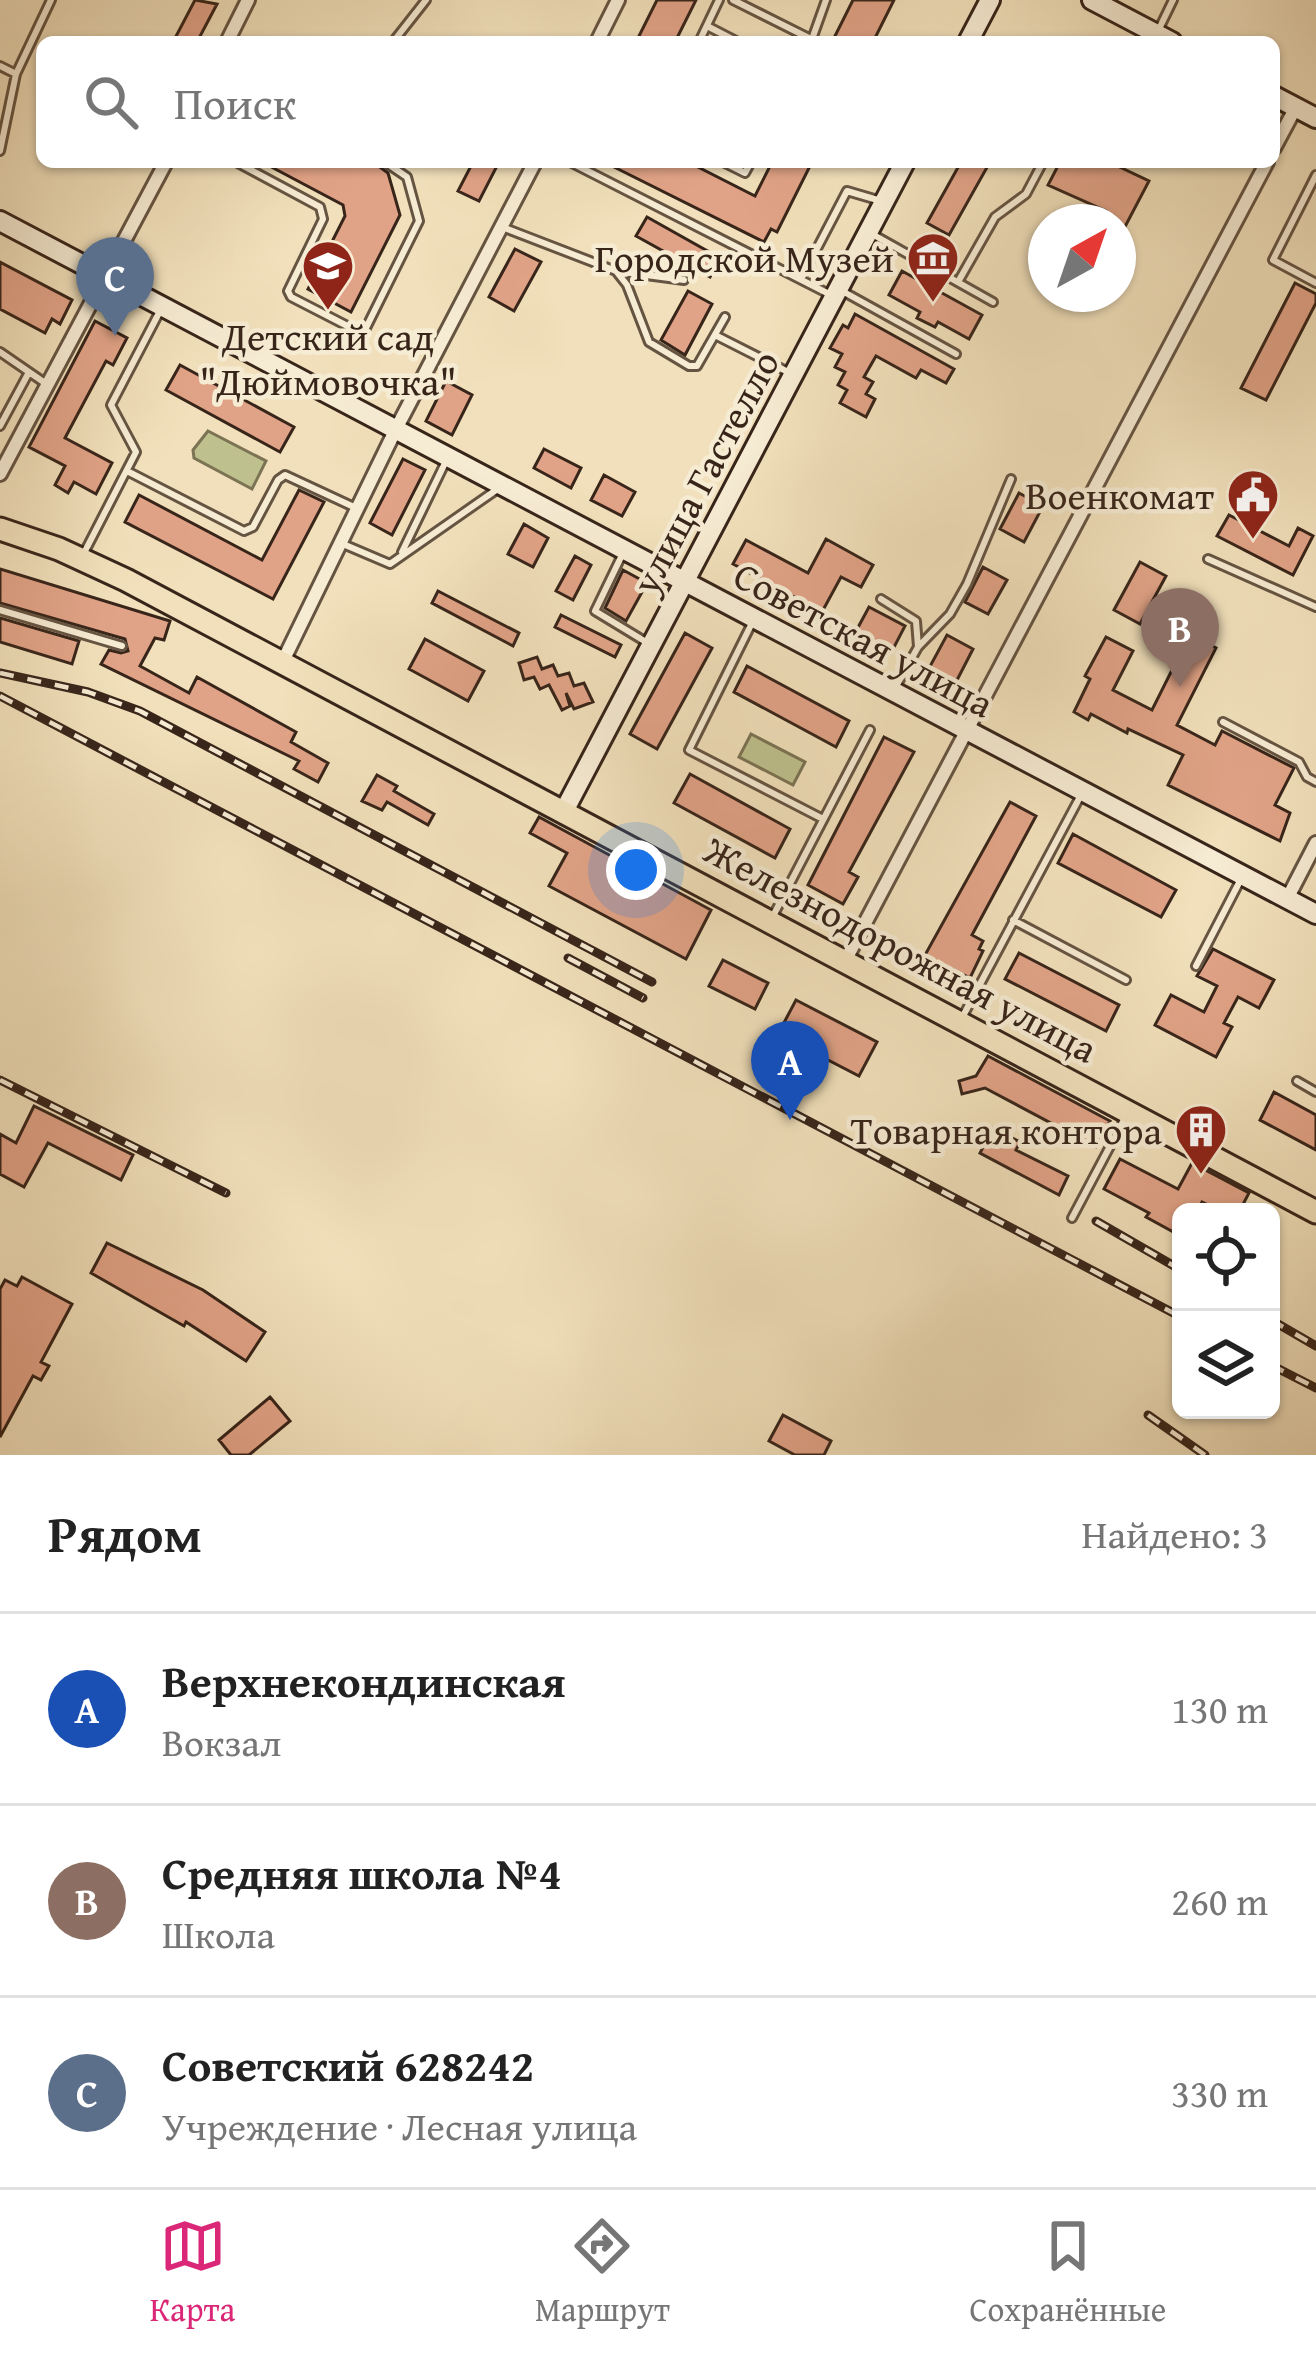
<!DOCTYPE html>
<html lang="ru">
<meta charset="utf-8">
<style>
:root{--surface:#fff;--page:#f6f6f6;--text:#222;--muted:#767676;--line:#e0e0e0;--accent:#db2777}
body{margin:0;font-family:"Gentium Book Plus",serif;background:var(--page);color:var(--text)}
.controls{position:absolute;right:36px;bottom:36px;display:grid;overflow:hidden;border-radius:18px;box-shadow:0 3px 9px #0004}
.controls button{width:108px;height:108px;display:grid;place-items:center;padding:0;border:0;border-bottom:3px solid var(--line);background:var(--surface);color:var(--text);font:60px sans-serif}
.compass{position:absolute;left:1028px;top:204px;width:108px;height:108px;border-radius:50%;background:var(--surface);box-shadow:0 3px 9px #0004;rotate:40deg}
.you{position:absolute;left:636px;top:870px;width:42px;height:42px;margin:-30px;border:9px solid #fff;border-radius:50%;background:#1a73e8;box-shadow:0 0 0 18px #1a73e833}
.badge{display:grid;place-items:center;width:78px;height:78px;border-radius:50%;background:var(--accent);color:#fff;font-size:39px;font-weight:700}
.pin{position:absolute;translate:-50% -99px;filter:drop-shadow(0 3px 6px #0008)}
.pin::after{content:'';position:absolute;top:63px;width:42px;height:36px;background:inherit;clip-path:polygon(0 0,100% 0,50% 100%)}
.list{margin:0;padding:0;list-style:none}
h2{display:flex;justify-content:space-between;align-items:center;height:156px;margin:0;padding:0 48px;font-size:51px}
h2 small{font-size:39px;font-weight:400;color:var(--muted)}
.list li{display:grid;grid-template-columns:78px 1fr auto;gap:36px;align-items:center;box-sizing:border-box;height:192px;padding:0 48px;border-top:3px solid var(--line)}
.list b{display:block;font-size:45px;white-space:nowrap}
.list p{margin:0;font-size:39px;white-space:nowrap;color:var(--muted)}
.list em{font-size:39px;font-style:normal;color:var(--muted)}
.icon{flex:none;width:66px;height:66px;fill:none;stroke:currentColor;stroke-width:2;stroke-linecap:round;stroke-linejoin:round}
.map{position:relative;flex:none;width:1316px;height:1455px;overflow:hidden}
.search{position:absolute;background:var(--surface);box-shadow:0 3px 9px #0004;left:36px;right:36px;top:36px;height:132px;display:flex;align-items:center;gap:30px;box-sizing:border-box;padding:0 42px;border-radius:18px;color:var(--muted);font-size:45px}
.sheet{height:732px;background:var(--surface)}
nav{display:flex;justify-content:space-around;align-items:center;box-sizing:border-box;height:168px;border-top:3px solid var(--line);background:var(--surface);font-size:33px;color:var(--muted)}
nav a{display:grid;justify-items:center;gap:6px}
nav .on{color:var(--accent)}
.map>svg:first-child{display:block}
.green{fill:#bec18d;stroke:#7b7354;stroke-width:3}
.building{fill:#e1a387;stroke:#38251a;stroke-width:3}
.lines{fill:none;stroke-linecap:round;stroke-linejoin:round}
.lane-casing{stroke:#665442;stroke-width:12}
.street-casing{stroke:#665442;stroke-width:18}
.secondary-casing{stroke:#38251a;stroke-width:24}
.primary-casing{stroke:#38251a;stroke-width:27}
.lane{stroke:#f6ebd3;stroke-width:6}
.street{stroke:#f6ebd3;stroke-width:12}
.secondary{stroke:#f6ebd3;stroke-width:18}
.primary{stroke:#f1e0bb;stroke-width:21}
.rail-casing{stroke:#38251a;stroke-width:9}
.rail{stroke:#f6ebd3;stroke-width:4.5;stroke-dasharray:14;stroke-linecap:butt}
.labels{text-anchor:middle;stroke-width:9;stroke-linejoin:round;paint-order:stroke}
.poi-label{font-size:39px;fill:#38251a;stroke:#f6ebd3;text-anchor:end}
.street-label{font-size:39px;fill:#38251a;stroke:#f6ebd3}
</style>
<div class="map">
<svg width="1316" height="1455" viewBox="0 0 1316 1455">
<rect width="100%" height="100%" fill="#f1e0bb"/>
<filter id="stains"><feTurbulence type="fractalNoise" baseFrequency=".00167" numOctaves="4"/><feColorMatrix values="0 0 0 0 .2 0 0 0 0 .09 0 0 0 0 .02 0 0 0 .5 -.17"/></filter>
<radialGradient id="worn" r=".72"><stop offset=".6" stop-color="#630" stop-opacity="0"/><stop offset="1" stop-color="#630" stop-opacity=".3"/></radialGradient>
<!-- green -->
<path class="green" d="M208,431L266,461L252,489L194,458L193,450Z
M751,734L805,762L793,785L739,757Z"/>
<!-- building -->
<path class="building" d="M195,0L217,4L197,42H173Z
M657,0H696L675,42H636Z
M853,0H894L873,42H832Z
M262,162H373L388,173L400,215L351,312L308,289L345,216L343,205Z
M473,162H499L479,201L458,191Z
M604,162H688L755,196L772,162H812L777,232L771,229L764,242Z
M961,162H990L949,235L927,223Z
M1060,162H1109L1149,181L1118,240V222H1100L1106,211L1048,185Z
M647,217L720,258L710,277L636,236Z
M515,249L541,262L514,311L489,297Z
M0,262L72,300L60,324L52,319L45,333L0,309Z
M902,271L982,315L969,339L938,322L935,327L917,318L920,312L889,295Z
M1295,283L1316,294V303L1266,400L1241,388Z
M688,291L712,304L685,355L661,340Z
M855,314L954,369L946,383L921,370L916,378L876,356L864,377L873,382L866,394L875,399L866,417L840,403L847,390L838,385L845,372L835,367L842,354L830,348L843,325L848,328Z
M95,321L127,338L113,365L106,361L65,438L112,463L96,494L74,482L68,493L55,485L65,466L29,447Z
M180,365L294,427L280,452L166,390Z
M446,381L472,395L452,435L426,421Z
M544,449L581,468L571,488L534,468Z
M403,459L425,470L392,535L370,523Z
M604,475L635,492L622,516L591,500Z
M299,490L324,502L273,599L125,522L139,495L262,560Z
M1019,493L1043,506L1024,542L1000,529Z
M1229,515L1289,546L1298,528L1313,536L1293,575L1217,536Z
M524,524L548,538L533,567L508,554Z
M826,539L873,565L861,587L841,577L822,612L733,564L746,540L808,573Z
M575,556L591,565L573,600L556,591Z
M1140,562L1166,576L1140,624L1114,610Z
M983,567L1007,580L988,614L965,602Z
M0,569L170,621L164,640L155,638L140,666L189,693L197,677L296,732L291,742L328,763L318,782L294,769L299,761L101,664L109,650L121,653L128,651L125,639L0,603Z
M623,570L647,583L626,621L605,608Z
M438,591L519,633L513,646L432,603Z
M869,607L905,626L891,653L855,633Z
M561,615L621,645L615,657L555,627Z
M0,618L79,641L72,664L0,642Z
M685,633L712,648L657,749L630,734Z
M1190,634L1216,648L1177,725L1215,745L1222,731L1294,768L1275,805L1290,813L1280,841L1168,785L1183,755L1128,729L1127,733L1091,714L1088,720L1074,712L1090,679L1085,676L1106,637L1133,651L1113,690L1152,710Z
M947,635L973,649L955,684L928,670Z
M425,639L484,671L468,701L409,669Z
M537,657L542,669L553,665L558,676L569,673L574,686L584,683L593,702L574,709L566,693L570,706L562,710L549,685L540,689L534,677L524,680L519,663Z
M747,666L849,721L836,747L734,692Z
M884,737L914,752L849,872L858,877L843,904L808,885Z
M690,774L790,829L775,858L674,803Z
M377,775L397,786L394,791L434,814L428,825L387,802L382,810L362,801Z
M1010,802L1036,816L972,935L983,941L979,949L983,951L970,978L925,955Z
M539,817L711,910L686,959L549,886L567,853L530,833Z
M1073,834L1176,890L1161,917L1058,863Z
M1213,949L1274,980L1259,1008L1238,997L1224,1023L1232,1027L1216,1057L1155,1025L1171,995L1204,1012L1217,986L1197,976Z
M1019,953L1119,1005L1106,1031L1005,979Z
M723,960L768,983L755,1009L709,986Z
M796,1000L877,1042L859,1076L778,1034Z
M988,1056L1110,1121L1096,1147L985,1088L962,1094L959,1081L976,1076Z
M1274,1092L1316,1115V1150L1260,1120Z
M34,1106L133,1155L121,1180L48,1143L24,1187L0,1174V1134L16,1143Z
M993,1128L1020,1142L1016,1150L1068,1176L1059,1195L980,1153Z
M1120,1159L1178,1189L1192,1163L1249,1193L1239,1212H1222L1202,1202L1197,1212H1181L1177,1234L1146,1217L1149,1213L1104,1189Z
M107,1243L203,1290L265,1332L246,1361L186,1322L184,1326L91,1273Z
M22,1277L72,1304L41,1362L49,1366L41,1380L33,1376L0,1437V1289L5,1280L17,1286Z
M270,1397L290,1421L249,1455H231L219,1440Z
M783,1415L831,1441L824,1455H795L769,1441Z"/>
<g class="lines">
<!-- lane casing -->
<g class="lane-casing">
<path id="lane" d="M733,0L813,40
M707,26L738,42
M1158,31L1173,0
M393,42L426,0
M699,42L719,0
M811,42L826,0
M0,66L16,74
M0,151L16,74L51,0
M236,162L320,207L323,219L288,291L291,297L363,334L419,221L407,177L385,162
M570,162L831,295
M723,162L745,173L751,162
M1316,175L1273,260L1316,283
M502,227L616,271L627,285L649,342L689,366H697L725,317
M872,234L993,302
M616,271L684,280
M801,279L847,191L881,201
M958,282L995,217L1026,194L1043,162
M844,292L956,354
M715,335L792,374
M0,352L45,383
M0,426L28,374
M127,471L244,531L253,527L278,480L285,475L356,508
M343,544L390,564L499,488
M402,552L446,461
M623,553L595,611L646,642
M83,555L136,452L111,405L160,311
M1208,559L1316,607
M881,599L916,621L918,647
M0,610L122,646
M753,621L689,750L823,819
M895,688L918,647L950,614L967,584L1011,479
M1223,722L1299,762L1307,777L1316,782
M772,918L870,730
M1013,920L1126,980
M1196,966L1241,879
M963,1016L1081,795
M1297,1081L1316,1092
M1072,1218L1125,1118"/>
</g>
<!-- street casing -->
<g class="street-casing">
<path id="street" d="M227,42L248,0
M597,42L618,0
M1274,148L1296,107
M0,474L166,162
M282,663L395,431L535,162
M1287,899L1316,843
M845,961L1267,162"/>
</g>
<!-- secondary casing -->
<g class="secondary-casing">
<path id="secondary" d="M1092,0L1172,42
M968,42L990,0
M1274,96L1316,118
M0,221L1316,914
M563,813L905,162"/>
</g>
<!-- primary casing -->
<g class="primary-casing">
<path id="primary" d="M0,529L59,549L126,580L1316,1212"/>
</g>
<!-- lane -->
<use href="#lane" class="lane"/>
<!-- street -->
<use href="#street" class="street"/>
<!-- secondary -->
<use href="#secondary" class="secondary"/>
<!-- primary -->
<use href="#primary" class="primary"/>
<!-- rail casing -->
<g class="rail-casing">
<path id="rail" d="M0,673L88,692L140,711L652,982
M0,696L1181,1317
M568,958L643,998
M0,1080L226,1193
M1096,1221L1181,1270
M1271,1320L1316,1346
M1271,1365L1316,1388
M1148,1415L1205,1455"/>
</g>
<!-- rail -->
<use href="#rail" class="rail"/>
</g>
<!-- icons -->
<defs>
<g id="museum-pin" transform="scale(2.7)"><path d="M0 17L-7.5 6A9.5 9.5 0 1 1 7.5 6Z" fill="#8f2418" stroke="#f6ebd3"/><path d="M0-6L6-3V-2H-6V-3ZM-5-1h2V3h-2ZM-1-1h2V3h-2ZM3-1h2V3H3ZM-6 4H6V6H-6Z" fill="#fff"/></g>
<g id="school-pin" transform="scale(2.7)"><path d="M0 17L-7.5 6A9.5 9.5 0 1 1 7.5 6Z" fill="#8f2418" stroke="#f6ebd3"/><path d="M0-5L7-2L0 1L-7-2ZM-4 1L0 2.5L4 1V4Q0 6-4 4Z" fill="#fff"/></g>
<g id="civic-pin" transform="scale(2.7)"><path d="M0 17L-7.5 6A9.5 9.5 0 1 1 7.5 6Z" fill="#8f2418" stroke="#f6ebd3"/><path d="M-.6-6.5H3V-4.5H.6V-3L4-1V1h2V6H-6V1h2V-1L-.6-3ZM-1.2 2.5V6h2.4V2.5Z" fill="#fff"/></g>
<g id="building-pin" transform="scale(2.7)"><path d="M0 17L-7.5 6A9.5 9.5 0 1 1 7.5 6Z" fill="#8f2418" stroke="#f6ebd3"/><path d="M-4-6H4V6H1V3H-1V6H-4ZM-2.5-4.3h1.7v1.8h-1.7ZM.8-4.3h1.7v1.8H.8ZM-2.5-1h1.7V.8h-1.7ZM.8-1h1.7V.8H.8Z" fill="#fff"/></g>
</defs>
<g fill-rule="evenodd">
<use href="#museum-pin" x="933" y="258"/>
<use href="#school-pin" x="328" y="266"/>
<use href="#civic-pin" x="1253" y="495"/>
<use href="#building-pin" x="1201" y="1130"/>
</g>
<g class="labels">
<!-- poi labels -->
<g class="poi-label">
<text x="894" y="272">Городской Музей</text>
<text x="328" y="350" text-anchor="middle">Детский сад<tspan x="328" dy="45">"Дюймовочка"</tspan></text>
<text x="1214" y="509">Военкомат</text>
<text x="1162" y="1144">Товарная контора</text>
</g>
<!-- street labels -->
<g class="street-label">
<text transform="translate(705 472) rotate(-62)" y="14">улица Гастелло</text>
<text transform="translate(864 639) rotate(28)" y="14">Советская улица</text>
<text transform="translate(901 949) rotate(28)" y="14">Железнодорожная улица</text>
</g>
</g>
<rect width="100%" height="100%" filter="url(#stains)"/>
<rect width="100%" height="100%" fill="url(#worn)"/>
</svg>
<div class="controls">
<button><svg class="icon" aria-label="locate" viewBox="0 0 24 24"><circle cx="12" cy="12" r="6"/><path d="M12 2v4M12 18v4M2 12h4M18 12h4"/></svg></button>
<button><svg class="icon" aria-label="layers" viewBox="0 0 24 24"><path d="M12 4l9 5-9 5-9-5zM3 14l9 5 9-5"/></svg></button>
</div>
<svg class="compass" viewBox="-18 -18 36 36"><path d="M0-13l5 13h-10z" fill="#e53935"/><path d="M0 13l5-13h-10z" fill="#767676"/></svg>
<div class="you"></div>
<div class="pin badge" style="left:790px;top:1120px;background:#1a4fb4">A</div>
<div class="pin badge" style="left:1180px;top:687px;background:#8d6e63">B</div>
<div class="pin badge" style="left:115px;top:336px;background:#5c6f8a">C</div>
<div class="search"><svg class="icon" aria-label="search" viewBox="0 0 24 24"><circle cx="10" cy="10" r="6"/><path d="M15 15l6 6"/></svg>Поиск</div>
</div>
<section class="sheet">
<h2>Рядом<small>Найдено: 3</small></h2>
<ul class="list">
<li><span class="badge" style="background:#1a4fb4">A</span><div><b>Верхнекондинская</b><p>Вокзал</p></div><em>130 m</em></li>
<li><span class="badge" style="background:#8d6e63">B</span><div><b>Средняя школа №4</b><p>Школа</p></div><em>260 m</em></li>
<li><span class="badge" style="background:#5c6f8a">C</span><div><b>Советский 628242</b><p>Учреждение · Лесная улица</p></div><em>330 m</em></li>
</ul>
</section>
<nav>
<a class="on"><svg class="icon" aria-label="map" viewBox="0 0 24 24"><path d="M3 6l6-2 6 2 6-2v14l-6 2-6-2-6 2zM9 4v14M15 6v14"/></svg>Карта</a>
<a><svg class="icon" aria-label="directions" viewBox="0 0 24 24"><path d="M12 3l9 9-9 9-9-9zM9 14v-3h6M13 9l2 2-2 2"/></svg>Маршрут</a>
<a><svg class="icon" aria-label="saved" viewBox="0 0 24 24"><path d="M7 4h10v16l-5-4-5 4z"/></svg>Сохранённые</a>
</nav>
